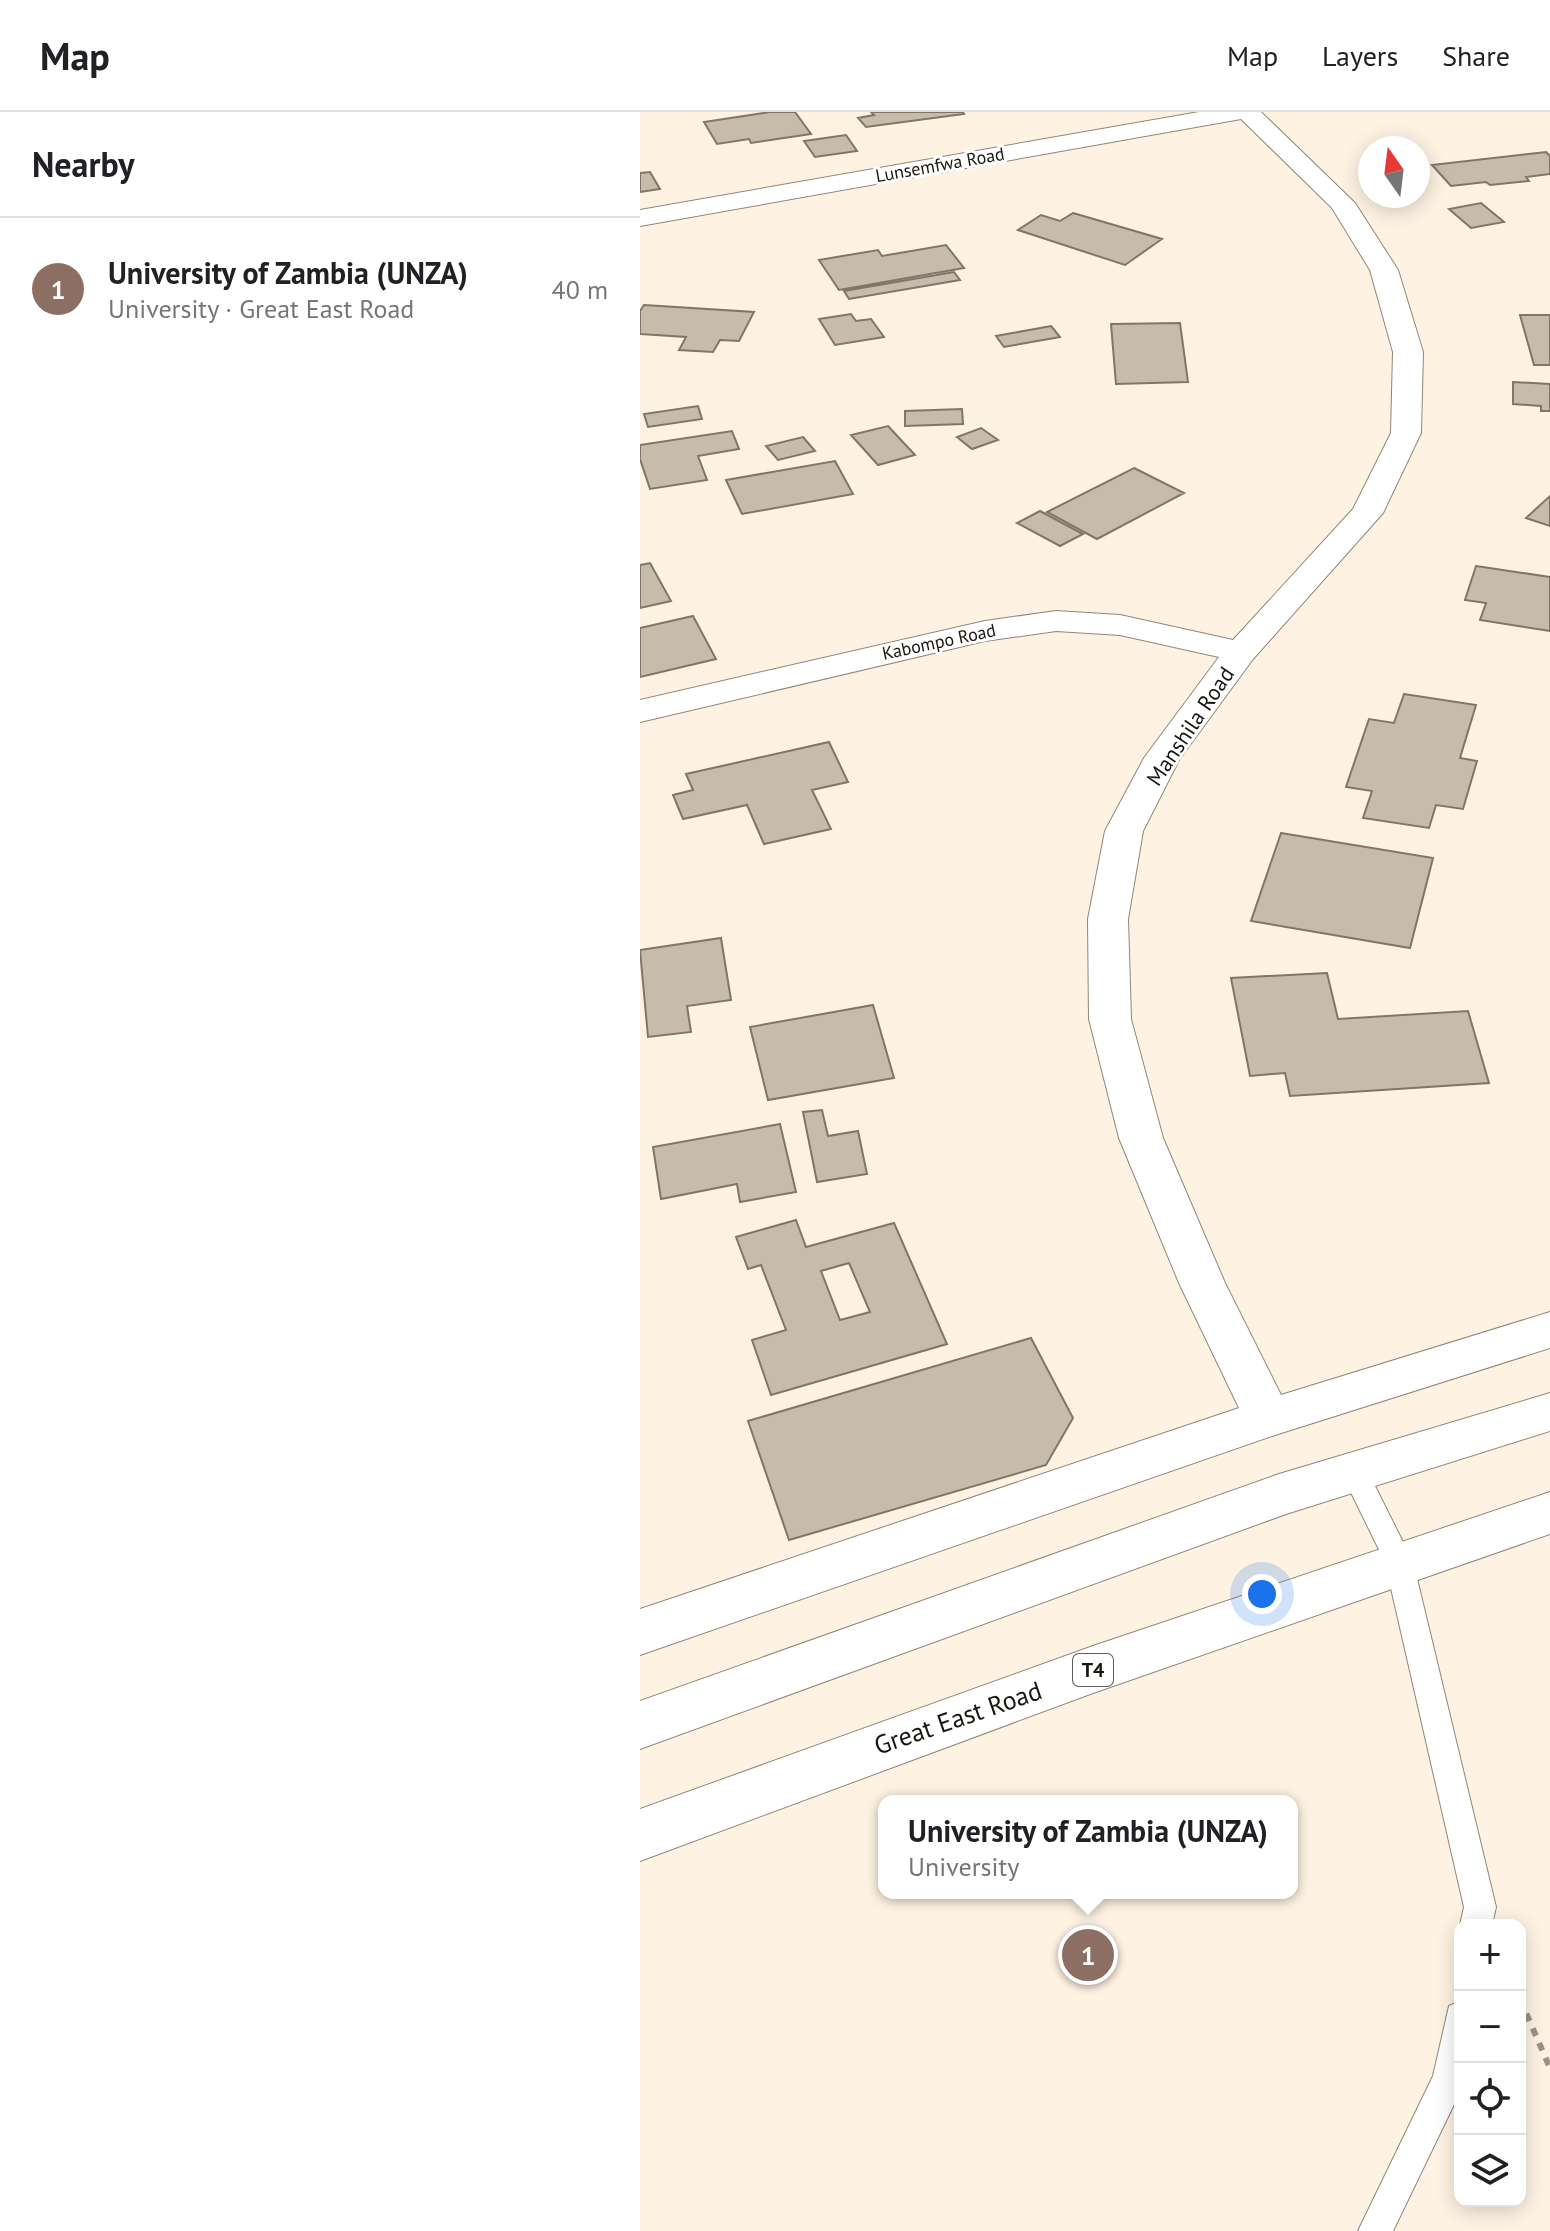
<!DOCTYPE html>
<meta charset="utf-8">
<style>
:root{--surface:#fff;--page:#f6f6f6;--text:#202124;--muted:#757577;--line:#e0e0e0;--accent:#6f46be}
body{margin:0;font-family:"PT Sans",sans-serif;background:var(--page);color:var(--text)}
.controls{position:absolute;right:24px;bottom:24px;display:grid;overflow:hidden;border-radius:16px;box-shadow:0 4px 20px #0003}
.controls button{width:72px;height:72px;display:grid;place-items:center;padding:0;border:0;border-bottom:2px solid var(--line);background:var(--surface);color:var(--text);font:40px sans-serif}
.compass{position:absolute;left:718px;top:24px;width:72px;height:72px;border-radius:50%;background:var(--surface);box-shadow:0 4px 20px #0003;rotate:346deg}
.you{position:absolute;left:622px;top:1482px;width:28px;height:28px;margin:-20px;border:6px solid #fff;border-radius:50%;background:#1a73e8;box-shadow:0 0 0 12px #1a73e833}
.badge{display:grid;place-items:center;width:52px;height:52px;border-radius:50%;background:var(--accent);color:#fff;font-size:26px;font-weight:700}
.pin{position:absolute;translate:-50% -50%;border:4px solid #fff;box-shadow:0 2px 8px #0006}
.popup{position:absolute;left:238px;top:1683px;width:420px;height:104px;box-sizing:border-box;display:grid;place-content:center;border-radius:16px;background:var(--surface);filter:drop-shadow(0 2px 6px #0005);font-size:26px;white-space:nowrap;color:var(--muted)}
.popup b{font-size:30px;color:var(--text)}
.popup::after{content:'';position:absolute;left:50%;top:100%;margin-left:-16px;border:16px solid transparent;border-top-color:var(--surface)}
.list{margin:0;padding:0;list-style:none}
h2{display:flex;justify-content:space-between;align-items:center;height:104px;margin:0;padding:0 32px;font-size:34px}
h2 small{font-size:26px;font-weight:400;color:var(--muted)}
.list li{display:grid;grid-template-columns:52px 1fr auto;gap:24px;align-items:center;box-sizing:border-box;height:144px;padding:0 32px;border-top:2px solid var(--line)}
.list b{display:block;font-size:30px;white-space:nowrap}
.list p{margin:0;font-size:26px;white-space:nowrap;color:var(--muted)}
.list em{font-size:26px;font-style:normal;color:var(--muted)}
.icon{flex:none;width:44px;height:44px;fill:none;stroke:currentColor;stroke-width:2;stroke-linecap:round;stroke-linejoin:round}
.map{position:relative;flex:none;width:910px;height:2119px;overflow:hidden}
header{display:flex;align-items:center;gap:48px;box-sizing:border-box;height:112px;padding:0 40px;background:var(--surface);border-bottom:2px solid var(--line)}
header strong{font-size:38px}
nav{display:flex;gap:44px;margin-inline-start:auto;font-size:28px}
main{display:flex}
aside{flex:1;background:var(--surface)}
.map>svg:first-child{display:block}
.building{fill:#c7bcac;stroke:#807668;stroke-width:2;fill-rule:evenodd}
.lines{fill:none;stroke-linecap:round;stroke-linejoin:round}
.service-casing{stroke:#908677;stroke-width:2}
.minor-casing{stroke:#908677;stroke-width:2}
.primary-casing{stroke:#908677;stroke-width:2}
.path{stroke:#9b9387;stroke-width:6;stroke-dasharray:8 8;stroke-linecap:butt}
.service{fill:#fff;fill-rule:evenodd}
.minor{fill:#fff;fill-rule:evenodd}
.primary{fill:#fff;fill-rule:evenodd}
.labels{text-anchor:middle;stroke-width:6;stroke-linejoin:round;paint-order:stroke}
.far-street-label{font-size:18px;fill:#191510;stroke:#fff}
.shield{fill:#fff;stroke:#5e5b58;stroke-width:2}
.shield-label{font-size:20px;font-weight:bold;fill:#191510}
.street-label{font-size:22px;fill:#191510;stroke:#fff}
.near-street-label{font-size:26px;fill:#191510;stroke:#fff}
</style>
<header>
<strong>Map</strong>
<nav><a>Map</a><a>Layers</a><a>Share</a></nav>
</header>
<main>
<aside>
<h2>Nearby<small></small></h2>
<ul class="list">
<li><span class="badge" style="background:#8d6e63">1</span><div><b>University of Zambia (UNZA)</b><p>University · Great East Road</p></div><em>40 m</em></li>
</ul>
</aside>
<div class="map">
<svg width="910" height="2119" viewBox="0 0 910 2119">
<rect width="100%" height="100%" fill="#fef3e3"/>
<!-- building -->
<path class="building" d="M130,0H155L171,22L111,31L109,27L77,32L64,10Z
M231,0H323L324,2L226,15L218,6L234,3Z
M206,23L217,39L175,45L164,29Z
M906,40L910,44V62L886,65L889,69L850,73L846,70L811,74L792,53Z
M10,60L20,77L0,80V61Z
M841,91L864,110L831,116L809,97Z
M433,101L522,127L485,153L378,118L401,103L420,109Z
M306,133L324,156L199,178L179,148L238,138L242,144Z
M314,160L320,168L209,187L204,179Z
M4,193L114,200L99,229L80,228L73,240L39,238L46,225L0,222V199Z
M211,202L216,209L231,207L244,225L195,233L179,207Z
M880,203H910V253H894Z
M540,211L548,270L476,272L471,212Z
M411,214L420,225L364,235L356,224Z
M873,270L910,272V299H901V294L873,292Z
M58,294L62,307L8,315L4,302Z
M322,297L323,312L265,314V299Z
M248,314L275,343L238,353L211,323Z
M341,316L358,328L332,337L317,325Z
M92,319L99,337L58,344L67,368L10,377L0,347V333Z
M163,325L175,339L138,348L126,334Z
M195,349L213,382L102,402L86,368Z
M494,356L544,381L457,427L407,400Z
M910,384V414L886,406Z
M400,399L443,422L420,434L377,411Z
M10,451L31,489L0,496V453Z
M836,454L910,465V519L840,508L846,491L825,488Z
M53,504L76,547L0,565V516Z
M764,582L836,593L820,646L837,649L823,697L796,693L789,716L723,706L732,679L706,675L729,607L754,611Z
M189,630L208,670L172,678L191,717L124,732L107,693L43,707L33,683L53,678L46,662Z
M641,721L793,746L770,836L611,809Z
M81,826L91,888L47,894L51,920L8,925L0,838Z
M687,861L698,907L828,899L849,971L650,984L645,961L610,964L591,866Z
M233,893L254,966L128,988L110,915Z
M182,998L188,1024L218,1019L227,1062L177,1070L163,1000Z
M140,1012L156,1080L100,1090L97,1072L21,1087L13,1035Z
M156,1108L166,1135L254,1111L307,1232L131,1283L112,1228L146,1218L121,1153L108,1157L96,1125ZM209,1151L230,1200L200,1208L181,1159Z
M391,1226L433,1306L406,1353L149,1428L108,1309Z"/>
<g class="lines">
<!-- service casing -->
<g class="service-casing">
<path id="service" d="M714,1349L724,1352L773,1450L856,1795L852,1813H820L824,1795L745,1450L701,1360L704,1352Z
M820,1889V1980L753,2119H718L793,1964L809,1894Z"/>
</g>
<!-- minor casing -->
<g class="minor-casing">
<path id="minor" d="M559,0H621L715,91L758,158L783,240L781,321L743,401L613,547L539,648L503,719L488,807L491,907L523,1026L585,1171L641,1283L910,1200V1236L635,1323L0,1543V1497L599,1296L539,1171L479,1026L449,907L448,807L465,719L504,646L579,545L480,523L416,519L345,529L0,610V588L345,509L416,499L480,503L593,528L713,397L751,321L753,240L730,158L692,96L601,7L0,114V98Z"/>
</g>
<!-- primary casing -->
<g class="primary-casing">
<path id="primary" d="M910,1281V1319L646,1402L0,1637V1589L639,1362Z
M910,1380V1422L453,1581L0,1749V1697L453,1534Z"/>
</g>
<!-- path -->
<path class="path" d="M880,1887L910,1956"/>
<!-- service -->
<use href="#service" class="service"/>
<!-- minor -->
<use href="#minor" class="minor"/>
<!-- primary -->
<use href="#primary" class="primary"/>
</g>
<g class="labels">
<!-- far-street labels -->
<g class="far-street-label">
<text transform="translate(300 53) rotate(-10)" y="6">Lunsemfwa Road</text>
<text transform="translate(299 530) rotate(-12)" y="6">Kabompo Road</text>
</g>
<!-- shield labels -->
<rect class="shield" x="433" y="1542" width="40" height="32" rx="6"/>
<g class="shield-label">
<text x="453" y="1565">T4</text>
</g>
<!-- street labels -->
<g class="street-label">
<text transform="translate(550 614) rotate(-56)" y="8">Manshila Road</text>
</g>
<!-- near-street labels -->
<g class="near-street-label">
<text transform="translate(318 1606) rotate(-19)" y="9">Great East Road</text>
</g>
</g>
</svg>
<div class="controls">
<button>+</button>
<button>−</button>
<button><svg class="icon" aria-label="locate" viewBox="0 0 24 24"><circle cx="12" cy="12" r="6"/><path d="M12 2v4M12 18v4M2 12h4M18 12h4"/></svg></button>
<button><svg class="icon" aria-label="layers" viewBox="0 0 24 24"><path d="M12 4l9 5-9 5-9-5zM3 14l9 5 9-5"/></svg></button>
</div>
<svg class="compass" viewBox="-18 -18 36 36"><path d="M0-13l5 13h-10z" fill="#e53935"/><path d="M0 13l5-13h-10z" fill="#757577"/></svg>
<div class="you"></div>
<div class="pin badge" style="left:448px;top:1843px;background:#8d6e63">1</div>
<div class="popup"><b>University of Zambia (UNZA)</b>University</div>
</div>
</main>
